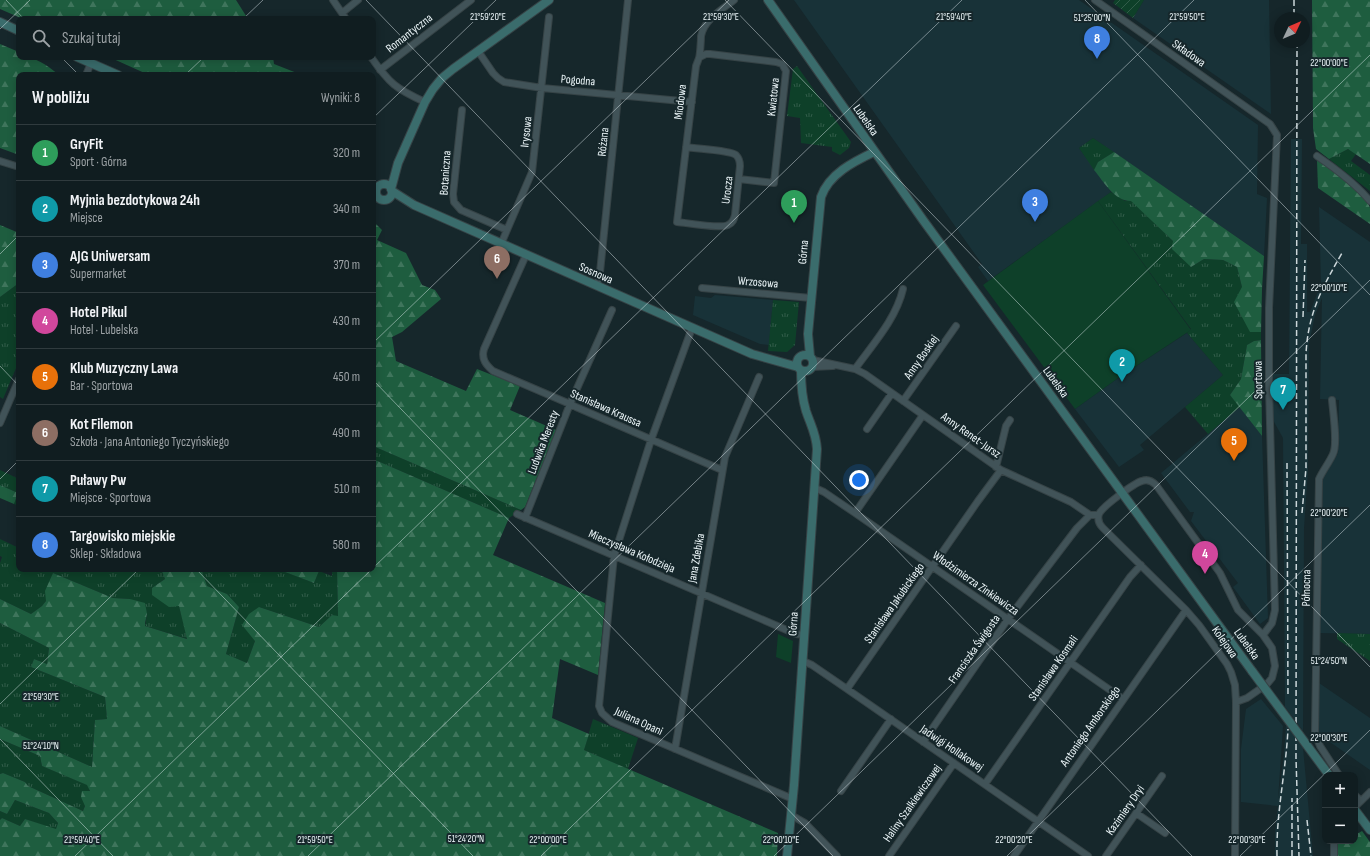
<!DOCTYPE html>
<html lang="pl">
<meta charset="utf-8">
<style>
:root{--surface:#101d20;--page:#192629;--text:#f1f3f6;--muted:#9ca2a5;--line:#303b3e;--accent:#db2777}
body{margin:0;font-family:"Sofia Sans Condensed",sans-serif;background:var(--page);color:var(--text)}
.controls{position:absolute;right:12px;bottom:12px;display:grid;overflow:hidden;border-radius:8px;box-shadow:0 2px 10px #0003}
.controls button{width:36px;height:36px;display:grid;place-items:center;padding:0;border:0;border-bottom:1px solid var(--line);background:var(--surface);color:var(--text);font:20px sans-serif}
.compass{position:absolute;left:1274px;top:12px;width:36px;height:36px;border-radius:50%;background:var(--surface);box-shadow:0 2px 10px #0003;rotate:46deg}
.you{position:absolute;left:859px;top:480px;width:14px;height:14px;margin:-10px;border:3px solid #fff;border-radius:50%;background:#1a73e8;box-shadow:0 0 0 6px #1a73e833}
.badge{display:grid;place-items:center;width:26px;height:26px;border-radius:50%;background:var(--accent);color:#fff;font-size:13px;font-weight:700}
.pin{position:absolute;translate:-50% -33px;filter:drop-shadow(0 1px 2px #0008)}
.pin::after{content:'';position:absolute;top:21px;width:14px;height:12px;background:inherit;clip-path:polygon(0 0,100% 0,50% 100%)}
.list{margin:0;padding:0;list-style:none}
h2{display:flex;justify-content:space-between;align-items:center;height:52px;margin:0;padding:0 16px;font-size:17px}
h2 small{font-size:13px;font-weight:400;color:var(--muted)}
.list li{display:grid;grid-template-columns:26px 1fr auto;gap:12px;align-items:center;box-sizing:border-box;height:56px;padding:0 16px;border-top:1px solid var(--line)}
.list b{display:block;font-size:15px;white-space:nowrap}
.list p{margin:0;font-size:13px;white-space:nowrap;color:var(--muted)}
.list em{font-size:13px;font-style:normal;color:var(--muted)}
.icon{flex:none;width:22px;height:22px;fill:none;stroke:currentColor;stroke-width:2;stroke-linecap:round;stroke-linejoin:round}
.map{position:relative;flex:none;width:1370px;height:856px;overflow:hidden}
.search{position:absolute;background:var(--surface);box-shadow:0 2px 10px #0003;left:16px;top:16px;width:360px;height:44px;display:flex;align-items:center;gap:10px;box-sizing:border-box;padding:0 14px;border-radius:8px;color:var(--muted);font-size:15px}
.panel{position:absolute;background:var(--surface);box-shadow:0 2px 10px #0003;left:16px;top:72px;width:360px;height:500px;border-radius:8px}
.map>svg:first-child{display:block}
.built{fill:#183238}
.grass{fill:url(#grass-tufts)}
.forest{fill:url(#forest-firs)}
.park{fill:#0e4029}
.garden{fill:url(#garden-furrows)}
.lines{fill:none;stroke-linecap:round;stroke-linejoin:round}
.street-casing{stroke:#364346;stroke-width:8}
.secondary-casing{stroke:#364346;stroke-width:10}
.street{stroke:#415358;stroke-width:6}
.secondary{stroke:#3a6c6c;stroke-width:8}
.rail{stroke:#ccd7da;stroke-width:1.5;stroke-dasharray:6 3;stroke-linecap:butt}
.secondary-bridge-casing{stroke:#364346;stroke-width:10;stroke-linecap:butt}
.secondary-bridge{stroke:#3a6c6c;stroke-width:8}
.ticks{fill:none;stroke:#edf7fa;stroke-width:1;stroke-opacity:0.45}
.labels{text-anchor:middle;stroke-width:4;stroke-linejoin:round;paint-order:stroke}
.street-label{font-size:12px;fill:#edf7fa;stroke:#16272b}
.ticks-label{font-size:10px;text-anchor:middle;fill:#edf7fa;stroke:#16272b;stroke-width:4;stroke-linejoin:round;paint-order:stroke}
</style>
<div class="map">
<svg width="1370" height="856" viewBox="0 0 1370 856">
<defs>
<pattern id="grass-tufts" width="24" height="20" patternUnits="userSpaceOnUse"><rect width="24" height="20" fill="#0e4029"/><path d="M3 7l-1-3M5 7V3M7 7l1-3M15 17l-1-3M17 17v-4M19 17l1-3" fill="none" stroke="#315c49"/></pattern>
<pattern id="forest-firs" width="22" height="20" patternUnits="userSpaceOnUse"><rect width="22" height="20" fill="#1e5d3f"/><path d="M5 1l3.5 6h-7zM16 11l3.5 6h-7z" fill="#3f755c"/></pattern>
<pattern id="garden-furrows" width="10" height="10" patternUnits="userSpaceOnUse"><rect width="10" height="10" fill="#0e4029"/><path d="M-1 1l2-2M0 10L10 0M9 11l2-2" fill="none" stroke="#315c49"/></pattern>
</defs>
<rect width="100%" height="100%" fill="#16272b"/>
<!-- built -->
<path class="built" d="M794,0H1079L1258,125L1257,194L1267,198L1264,256L1093,138L1079,148L1111,192L988,281L978,267L982,264Z
M1144,0H1269L1271,114L1133,18Z
M1291,139H1302L1301,244H1307V312H1310L1321,284L1319,207L1370,242V634L1319,633L1323,479L1338,453L1339,400L1320,399L1322,298L1315,315L1309,344L1308,470L1304,528L1303,731L1285,707L1283,438L1273,420V374H1289Z
M715,295L773,300L769,345L760,344L693,315L695,296L711,298Z
M1187,333L1223,375L1140,445L1144,450L1119,467L1075,409L1121,376Z
M1240,407L1262,436L1268,618L1260,624L1233,587L1238,583L1191,521L1194,512H1190L1161,473Z
M1319,683L1370,718V770L1327,740L1325,741L1318,733Z
M1261,699L1283,726L1278,800L1284,755L1286,725L1303,748L1313,856H1275V834L1278,806L1241,802V749L1246,709Z"/>
<!-- grass -->
<path class="grass" d="M797,66L851,142L849,148L840,155L832,151V147L801,143L800,118L787,116L793,69Z
M1093,138L1114,152L1098,162L1094,170L1079,148Z
M1348,149L1356,154L1351,161L1370,175V191L1329,159Z
M1111,192L1125,201L1131,200L1173,241L1191,267L1204,259L1223,260L1237,267L1242,287L1250,332H1261V340L1254,341L1247,345L1241,379L1230,395L1240,407L1208,434L1185,407L1223,375L1187,333L1191,329L1098,201Z
M19,283V306L16,313L19,316V361L3,399L0,397V297Z
M773,300L799,302L795,345L787,352L768,351Z
M373,446L521,510L509,518L373,459Z
M0,470L19,479V506L14,504L18,493L0,485Z
M0,539L19,548V569H161L165,579L152,588L179,606L188,639L145,626L147,614L130,599L113,598L53,573L46,601L42,606L31,614L0,599V563L2,557L0,556Z
M200,569H277L314,583L319,571L332,576V569H337L338,617L332,615L319,627L259,607L255,641L247,663L226,654L239,607L227,594L207,586L202,571Z
M0,623L49,648L47,664L34,659L31,667L105,697L107,719L95,720L92,767L0,726Z
M1337,633L1370,634V661L1337,639Z
M593,719L638,738L628,769L584,750Z
M0,739L40,756L42,766L88,785L90,792L83,811L28,786L25,782L3,773L0,774Z
M15,800L49,813L58,823L56,830L25,819L20,826L2,818L0,820V811L7,814Z"/>
<!-- forest -->
<path class="forest" d="M0,0H236L248,19H23L0,9Z
M1312,0H1370V164L1348,149L1329,159L1316,149L1313,128Z
M0,44L19,52V57C37,57 45,64 59,75H19V155L0,148Z
M109,57H273L274,64L302,75H149Z
M1114,152L1264,256L1262,289L1261,332H1250L1234,302L1242,287L1237,267L1223,260L1204,259L1191,267L1172,249L1173,241L1131,201C1114,201 1104,182 1094,170L1098,162Z
M1317,160C1330,170 1367,192 1370,208C1370,213 1370,219 1370,224L1318,188Z
M373,221L382,230L377,240L406,253L422,285L435,290L441,299L402,332L392,337L396,361L466,391L477,369L520,386L510,410L556,430L525,507L521,510L373,446Z
M0,225L19,233V283L0,297Z
M1261,340L1262,436L1230,395L1241,379L1247,345L1254,341Z
M373,459L509,518L493,555L605,603L598,675L560,659L552,718L589,734L584,750L778,833L777,856H0V820L2,818L20,826L25,819L56,829L58,823L49,813L15,800L7,814L0,811V774L3,773L25,782L28,786L83,811L85,806L81,797L82,791H90L87,785L42,766L40,756L0,739V726L92,767L95,720L107,719L105,697L31,667L34,659L47,664L49,648L0,623V599L31,614L42,606L46,601L45,591L53,573L113,598L130,599L145,603L147,614L145,623V626L187,639L179,606L169,607L152,595V588L165,579L161,569H200L202,571L207,586L227,594L239,607L226,654L247,663L255,641L242,625L249,614L259,607L319,627L332,615L338,616L337,569H373Z
M0,485L18,493L14,504L0,498Z
M277,569H314L319,571L314,583Z
M1362,831L1370,842V856H1338V841H1355V835Z"/>
<!-- park -->
<path class="park" d="M1098,201L1191,330L1121,376L1075,409L983,285Z
M778,634L793,641L791,663L776,657Z"/>
<!-- garden -->
<path class="garden" d="M1115,0H1144L1133,18L1113,3Z"/>
<g class="lines">
<!-- street casing -->
<g class="street-casing">
<path id="street" d="M333,0L346,19
M1095,0L1270,124L1277,135L1269,308V386L1275,610L1272,623L1263,635
M342,13L358,0
M478,51L493,73L498,78L504,82L542,88L692,102
M371,57C389,83 396,89 425,102
M700,57L706,54H710L776,62L782,64L786,71L774,183L739,179
M380,70L471,0
M86,75L91,63
M462,110L453,194L454,202L461,210L507,230
M686,147C696,149 729,150 736,155C739,158 740,162 740,166L735,215C734,219 733,223 728,225C720,229 688,223 677,222L696,66C697,63 698,61 699,58C700,55 701,41 701,36C704,20 721,10 734,0
M1317,156C1336,169 1355,183 1370,201
M0,161L19,167
M501,244L532,172L549,17
M526,255L484,349C481,359 486,365 493,371L570,404L576,407L722,470
M597,286L600,272L628,0
M702,288L811,298
M692,328L651,440L614,556L599,706L602,713L612,722L793,799
M813,360L855,369L865,374L1001,470L1071,502L1090,515H1098
M812,367L833,366
M855,369C873,344 896,319 903,289
M1332,400C1333,412 1338,444 1333,454C1329,463 1323,470 1319,479L1315,733L1320,746L1339,775
M903,401L956,326
M0,423L19,379
M867,429L892,393
M996,467L1006,426L1010,420
M815,488L824,492L855,513L1123,699
M855,513L923,415
M517,514L796,634L804,635
M525,518L570,404L612,310
M803,661L812,665L847,689L1088,856
M847,689L978,501L1001,470
M923,742L1008,619L1077,528L1090,515
M675,749L725,457L759,377
M985,784L1130,577L1141,565
M841,791L891,719
M1355,795L1361,801
M1355,807L1370,792
M1136,813L1165,833
M791,815L805,823L837,856
M889,856L954,763
M1014,856L1186,610
M1106,856L1162,776
M1235,856L1236,702L1235,685L1231,672L1227,664L1199,625L1186,610L1103,528C1099,524 1097,520 1099,514C1102,507 1134,483 1142,481C1147,479 1152,481 1156,485L1220,573L1238,610L1263,635L1272,648L1275,666L1272,678L1267,684L1247,698L1236,702
M1334,856V841"/>
</g>
<!-- secondary casing -->
<g class="secondary-casing">
<path id="secondary" d="M768,0L923,220L1252,671
M0,22L19,31
M77,57L118,75
M376 192a8 8 0 1 1 16 0a8 8 0 1 1-16 0Z
M391,189L398,163L425,102L433,89L442,78L453,69L549,0
M392,191L414,205L752,354L798,367
M797 363a8 8 0 1 1 16 0a8 8 0 1 1-16 0Z
M810,356L808,334L821,197C829,174 853,162 874,152
M1355,810L1370,830
M787,856L794,785L817,449C816,433 811,426 806,411C802,398 801,383 801,370"/>
</g>
<!-- street -->
<use href="#street" class="street"/>
<!-- secondary -->
<use href="#secondary" class="secondary"/>
<!-- rail -->
<path class="rail" d="M1294,0V18
M1297,42L1296,758L1299,856
M1303,317L1305,260
M1287,463L1288,697
M1302,513L1306,468V354C1308,313 1322,288 1342,253
M1307,820L1311,856
M1277,856C1276,813 1286,771 1288,729
M1292,856V798"/>
<!-- secondary-bridge casing -->
<g class="secondary-bridge-casing">
<path id="secondary-bridge" d="M1252,671L1329,775"/>
</g>
<!-- secondary-bridge -->
<use href="#secondary-bridge" class="secondary-bridge"/>
</g>
<!-- ticks -->
<path class="ticks" d="M6,0L24,19M366,0L1192,856M725,0L1370,667M1085,0L1370,295M243,19L263,0M0,29L30,0M61,57L79,75M185,75L204,57M373,118L496,0M0,254L19,235M373,343L729,0M0,366L19,386M373,380L833,856M0,479L19,460M373,568L962,0M196,569L473,856M0,704L139,569M0,739L113,856M75,856L372,569M308,856L1194,0M541,856L1370,55M774,856L1370,280M1007,856L1370,505M1240,856L1370,730"/>
<g class="labels">
<!-- street labels -->
<g class="street-label">
<text transform="translate(409 33) rotate(-38)" y="4">Romantyczna</text>
<text transform="translate(1189 53) rotate(35)" y="4">Składowa</text>
<text transform="translate(578 80) rotate(5)" y="4">Pogodna</text>
<text transform="translate(773 97) rotate(-84)" y="4">Kwiatowa</text>
<text transform="translate(680 102) rotate(-83)" y="4">Miodowa</text>
<text transform="translate(866 120) rotate(55)" y="4">Lubelska</text>
<text transform="translate(526 132) rotate(-84)" y="4">Irysowa</text>
<text transform="translate(603 142) rotate(-84)" y="4">Różana</text>
<text transform="translate(445 173) rotate(-86)" y="4">Botaniczna</text>
<text transform="translate(727 190) rotate(-83)" y="4">Urocza</text>
<text transform="translate(803 252) rotate(-85)" y="4">Górna</text>
<text transform="translate(596 273) rotate(24)" y="4">Sosnowa</text>
<text transform="translate(758 282) rotate(5)" y="4">Wrzosowa</text>
<text transform="translate(921 357) rotate(-55)" y="4">Anny Boskiej</text>
<text transform="translate(1258 380) rotate(-91)" y="4">Sportowa</text>
<text transform="translate(1056 382) rotate(54)" y="4">Lubelska</text>
<text transform="translate(606 408) rotate(24)" y="4">Stanisława Kraussa</text>
<text transform="translate(971 435) rotate(35)" y="4">Anny Renet-Jursz</text>
<text transform="translate(543 442) rotate(-69)" y="4">Ludwika Meresty</text>
<text transform="translate(632 551) rotate(23)" y="4">Mieczysława Kołodzieja</text>
<text transform="translate(696 558) rotate(-80)" y="4">Jana Zdebika</text>
<text transform="translate(976 583) rotate(35)" y="4">Włodzimierza Zinkiewicza</text>
<text transform="translate(1306 588) rotate(-89)" y="4">Północna</text>
<text transform="translate(894 603) rotate(-55)" y="4">Stanisława Jakubickiego</text>
<text transform="translate(793 624) rotate(-86)" y="4">Górna</text>
<text transform="translate(1225 642) rotate(55)" y="4">Kolejowa</text>
<text transform="translate(1247 644) rotate(54)" y="4">Lubelska</text>
<text transform="translate(974 649) rotate(-55)" y="4">Franciszka Świgosta</text>
<text transform="translate(1053 668) rotate(-55)" y="4">Stanisława Kosmali</text>
<text transform="translate(639 721) rotate(25)" y="4">Juliana Opani</text>
<text transform="translate(1090 726) rotate(-55)" y="4">Antoniego Amborskiego</text>
<text transform="translate(952 748) rotate(34)" y="4">Jadwigi Hollakowej</text>
<text transform="translate(912 803) rotate(-55)" y="4">Haliny Szalkiewiczowej</text>
<text transform="translate(1125 810) rotate(-55)" y="4">Kazimiery Dryi</text>
</g>
</g>
<g class="ticks-label">
<text x="488" y="20">21°59'20"E</text>
<text x="721" y="20">21°59'30"E</text>
<text x="954" y="20">21°59'40"E</text>
<text x="1187" y="20">21°59'50"E</text>
<text x="1092" y="21">51°25'00"N</text>
<text x="1329" y="66">22°00'00"E</text>
<text x="1329" y="291">22°00'10"E</text>
<text x="1329" y="516">22°00'20"E</text>
<text x="1329" y="664">51°24'50"N</text>
<text x="41" y="700">21°59'30"E</text>
<text x="1329" y="741">22°00'30"E</text>
<text x="41" y="749">51°24'10"N</text>
<text x="466" y="842">51°24'20"N</text>
<text x="82" y="843">21°59'40"E</text>
<text x="315" y="843">21°59'50"E</text>
<text x="548" y="843">22°00'00"E</text>
<text x="781" y="843">22°00'10"E</text>
<text x="1014" y="843">22°00'20"E</text>
<text x="1247" y="843">22°00'30"E</text>
</g>
</svg>
<div class="controls">
<button>+</button>
<button>−</button>
</div>
<svg class="compass" viewBox="-18 -18 36 36"><path d="M0-13l5 13h-10z" fill="#e53935"/><path d="M0 13l5-13h-10z" fill="#9ca2a5"/></svg>
<div class="you"></div>
<div class="pin badge" style="left:794px;top:223px;background:#2e9e5b">1</div>
<div class="pin badge" style="left:1122px;top:382px;background:#0f9aa8">2</div>
<div class="pin badge" style="left:1035px;top:222px;background:#3f7fe0">3</div>
<div class="pin badge" style="left:1205px;top:574px;background:#d1479c">4</div>
<div class="pin badge" style="left:1234px;top:461px;background:#e8710a">5</div>
<div class="pin badge" style="left:497px;top:279px;background:#8d6e63">6</div>
<div class="pin badge" style="left:1283px;top:410px;background:#0f9aa8">7</div>
<div class="pin badge" style="left:1097px;top:59px;background:#3f7fe0">8</div>
<div class="search"><svg class="icon" aria-label="search" viewBox="0 0 24 24"><circle cx="10" cy="10" r="6"/><path d="M15 15l6 6"/></svg>Szukaj tutaj</div>
<section class="panel">
<h2>W pobliżu<small>Wyniki: 8</small></h2>
<ul class="list">
<li><span class="badge" style="background:#2e9e5b">1</span><div><b>GryFit</b><p>Sport · Górna</p></div><em>320 m</em></li>
<li><span class="badge" style="background:#0f9aa8">2</span><div><b>Myjnia bezdotykowa 24h</b><p>Miejsce</p></div><em>340 m</em></li>
<li><span class="badge" style="background:#3f7fe0">3</span><div><b>AJG Uniwersam</b><p>Supermarket</p></div><em>370 m</em></li>
<li><span class="badge" style="background:#d1479c">4</span><div><b>Hotel Pikul</b><p>Hotel · Lubelska</p></div><em>430 m</em></li>
<li><span class="badge" style="background:#e8710a">5</span><div><b>Klub Muzyczny Lawa</b><p>Bar · Sportowa</p></div><em>450 m</em></li>
<li><span class="badge" style="background:#8d6e63">6</span><div><b>Kot Filemon</b><p>Szkoła · Jana Antoniego Tyczyńskiego</p></div><em>490 m</em></li>
<li><span class="badge" style="background:#0f9aa8">7</span><div><b>Puławy Pw</b><p>Miejsce · Sportowa</p></div><em>510 m</em></li>
<li><span class="badge" style="background:#3f7fe0">8</span><div><b>Targowisko miejskie</b><p>Sklep · Składowa</p></div><em>580 m</em></li>
</ul>
</section>
</div>
